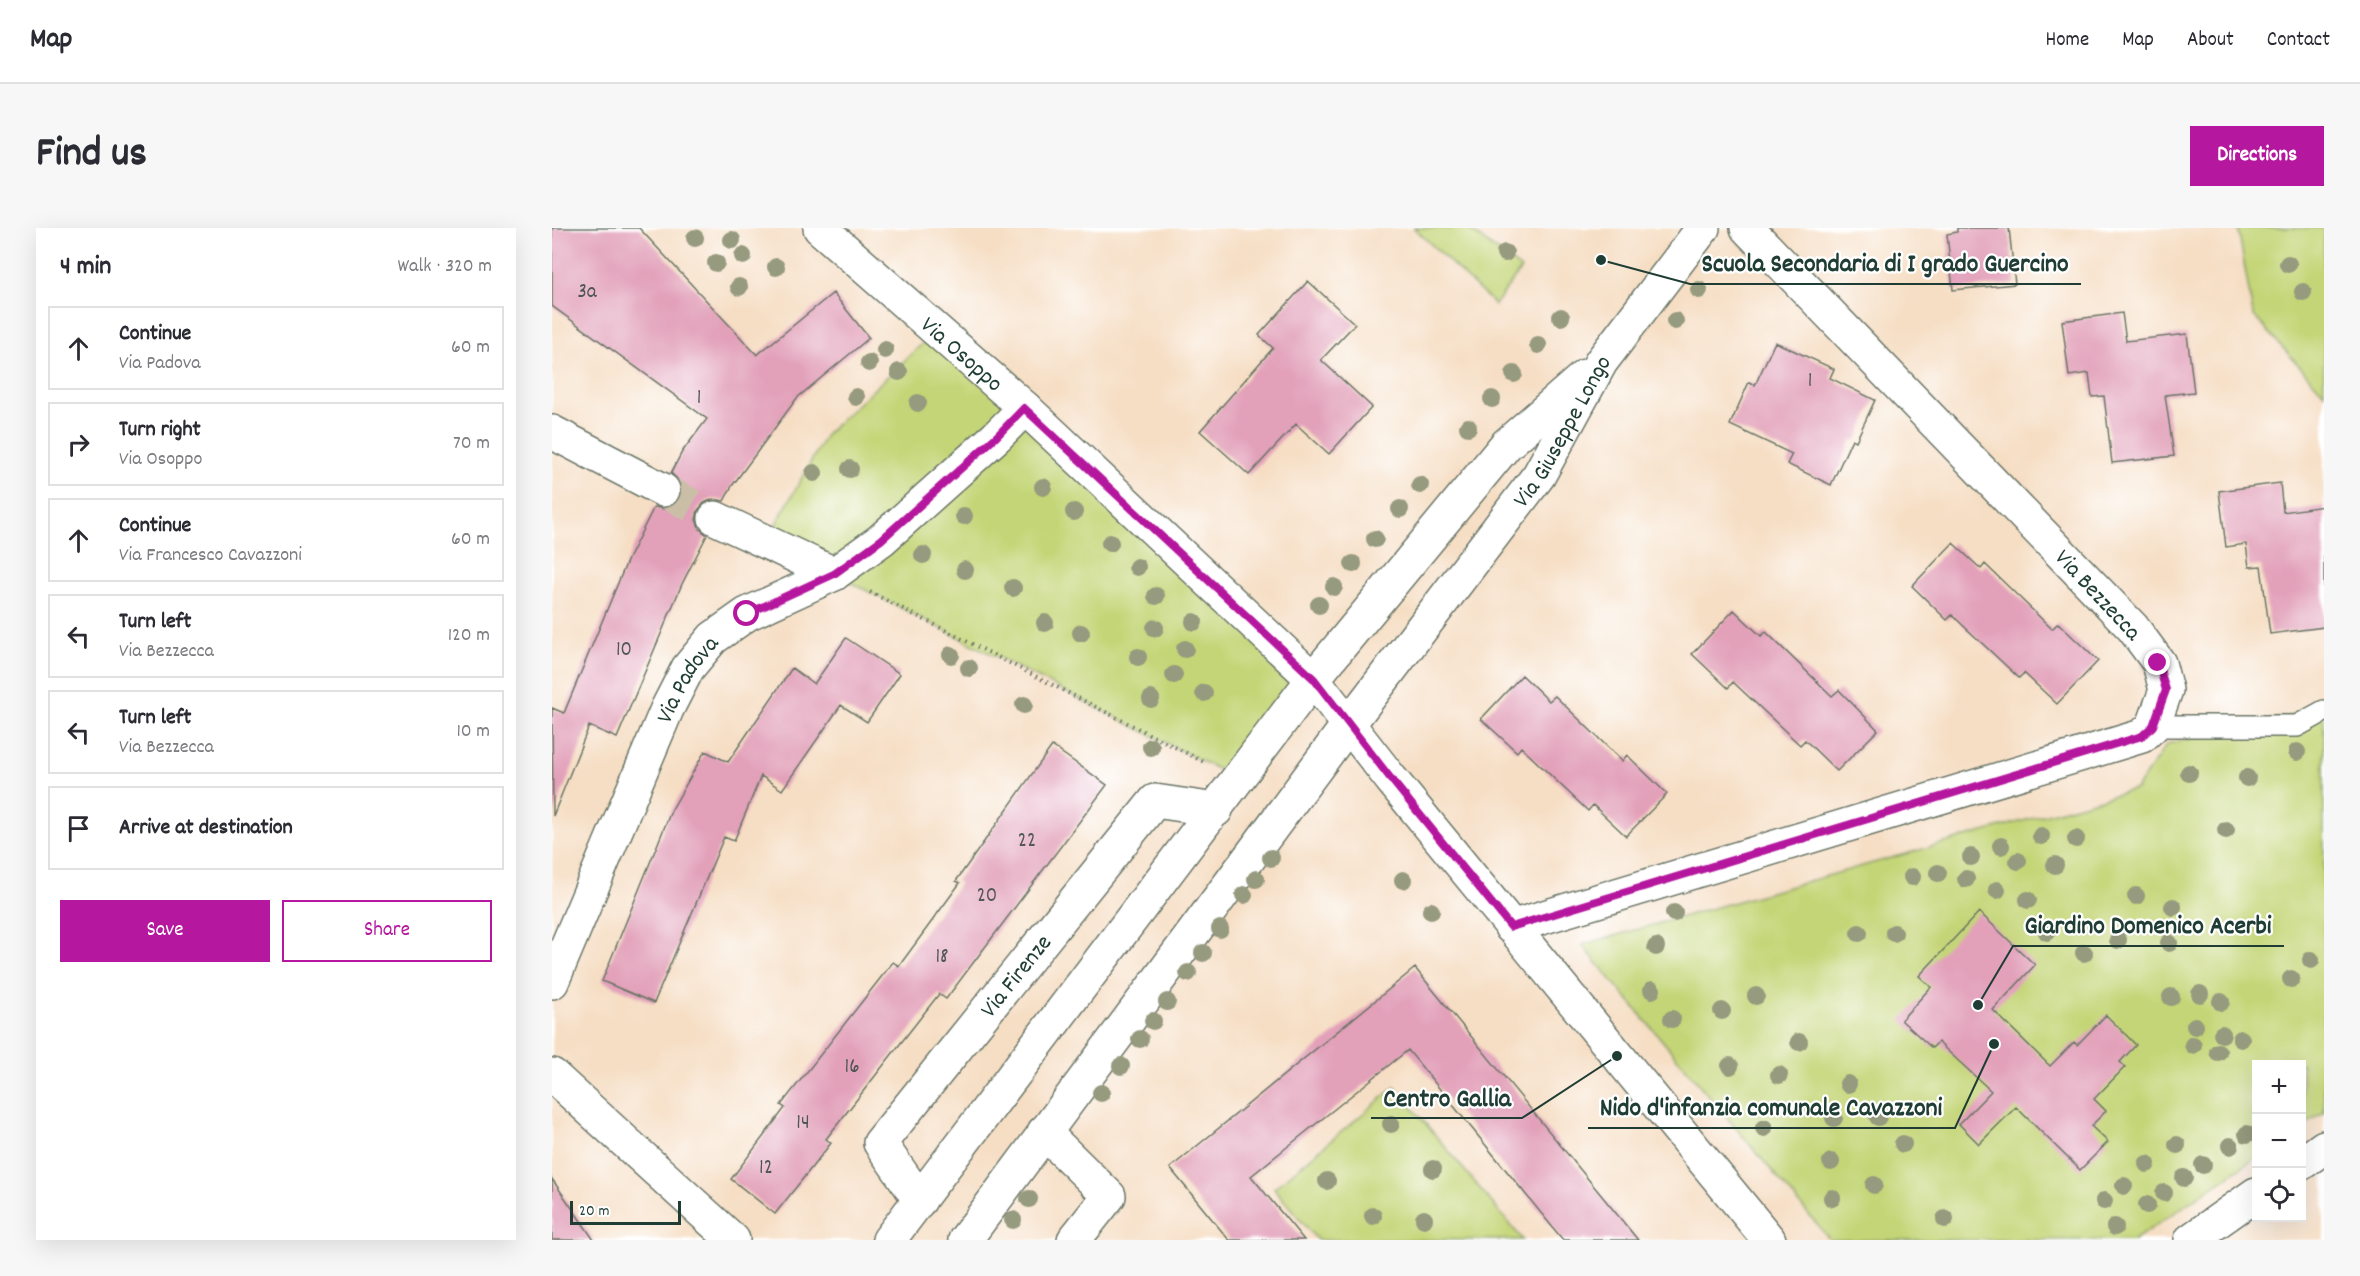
<!DOCTYPE html>
<meta charset="utf-8">
<style>
:root{--surface:#fff;--page:#f7f7f7;--text:#2b2b33;--muted:#7c7c81;--line:#e1e1e2;--accent:#b5179e}
body{margin:0;font-family:Dekko,sans-serif;background:var(--page);color:var(--text)}
.controls{position:absolute;right:18px;bottom:18px;display:grid;overflow:hidden;border-radius:0px;box-shadow:0 6px 24px #0002}
.controls button{width:54px;height:54px;display:grid;place-items:center;padding:0;border:0;border-bottom:2px solid var(--line);background:var(--surface);color:var(--text);font:30px sans-serif}
.scale{position:absolute;left:18px;bottom:15px;width:111px;box-sizing:border-box;padding-left:6px;border:3px solid #1f3d34;border-top:0;font-size:16px;line-height:21px;white-space:nowrap;color:#1f3d34;-webkit-text-stroke:4px #fff;paint-order:stroke}
.stop{position:absolute;width:18px;height:18px;margin:-14px;border:4px solid #b5179e;border-radius:50%;background:#fff}
.stop.end{background:#b5179e;border-color:#fff;box-shadow:0 2px 6px #0008}
.list{margin:0;padding:0;list-style:none}
h2{display:flex;justify-content:space-between;align-items:center;height:78px;margin:0;padding:0 24px;font-size:26px}
h2 small{font-size:20px;font-weight:400;color:var(--muted)}
.list li{display:grid;grid-template-columns:39px 1fr auto;gap:18px;align-items:center;box-sizing:border-box;height:84px;margin:0 12px 12px;padding:0 12px;border:2px solid var(--line);border-radius:0px}
.list b{display:block;font-size:22px;white-space:nowrap}
.list p{margin:0;font-size:20px;white-space:nowrap;color:var(--muted)}
.list em{font-size:20px;font-style:normal;color:var(--muted)}
.actions{display:flex;gap:12px;padding:18px 24px}
.actions a{flex:1;padding:14px 0;border:2px solid var(--accent);border-radius:0px;text-align:center;font-size:21px;color:var(--accent)}
.actions .main{background:var(--accent);color:#fff}
.icon{flex:none;width:33px;height:33px;fill:none;stroke:currentColor;stroke-width:2;stroke-linecap:round;stroke-linejoin:round}
.map{position:relative;flex:none;width:1772px;height:1012px;overflow:hidden;border-radius:0px}
header{display:flex;align-items:center;gap:36px;box-sizing:border-box;height:84px;padding:0 30px;background:var(--surface);border-bottom:2px solid var(--line)}
header strong{font-size:28px}
nav{display:flex;gap:33px;margin-inline-start:auto;font-size:21px}
.intro{display:flex;align-items:center;justify-content:space-between;box-sizing:border-box;height:144px;padding:0 36px}
h1{margin:0;font-size:42px}
.button{padding:15px 27px;border-radius:0px;background:var(--accent);color:#fff;font-size:21px;font-weight:700}
main{display:flex;gap:36px;padding:0 36px}
aside{flex:1;background:var(--surface);border-radius:0px;box-shadow:0 6px 24px #0002}
.map>svg:first-child{display:block}
.green{fill:#c4d577;stroke:#728956;stroke-width:1.5}
.building{fill:#e2a0b9}
.lines{fill:none;stroke-linecap:round;stroke-linejoin:round}
.minor-tunnel{stroke:#cbbea7;stroke-width:33;stroke-dasharray:33 16;stroke-linecap:butt}
.service-casing{stroke:#6a7566;stroke-width:24}
.minor-casing{stroke:#6a7566;stroke-width:36}
.tertiary-casing{stroke:#6a7566;stroke-width:36}
.path{stroke:#6a7566;stroke-width:4;stroke-dasharray:1.5 4.5;stroke-linecap:butt}
.service{stroke:#fff;stroke-width:21}
.minor{stroke:#fff;stroke-width:33}
.tertiary{stroke:#fff;stroke-width:33}
.tree{fill:#969a7e}
.route{stroke:#b5179e;stroke-width:8}
.labels{text-anchor:middle;stroke-width:4.5;stroke-linejoin:round;paint-order:stroke}
.number-label{font-size:21px;fill:#505655}
.street-label{font-size:24px;fill:#1f3d34;stroke:#fff}
.leader{fill:none;stroke:#1f3d34;stroke-width:2}
.callout-dot{fill:#1f3d34;stroke:#fff;stroke-width:2}
.callout-label{font-size:26px;text-anchor:middle;font-weight:bold;fill:#1f3d34;stroke:#fff;stroke-width:4.5;stroke-linejoin:round;paint-order:stroke}
</style>
<header>
<strong>Map</strong>
<nav><a>Home</a><a>Map</a><a>About</a><a>Contact</a></nav>
</header>
<div class="intro"><h1>Find us</h1><a class="button">Directions</a></div>
<main>
<aside>
<h2>4 min<small>Walk · 320 m</small></h2>
<ul class="list">
<li><svg class="icon" aria-label="ahead" viewBox="0 0 24 24"><path d="M12 20V5M6 11l6-6 6 6"/></svg><div><b>Continue</b><p>Via Padova</p></div><em>60 m</em></li>
<li><svg class="icon" aria-label="right" viewBox="0 0 24 24"><path d="M7 20v-9h11M14 6l5 5-5 5"/></svg><div><b>Turn right</b><p>Via Osoppo</p></div><em>70 m</em></li>
<li><svg class="icon" aria-label="ahead" viewBox="0 0 24 24"><path d="M12 20V5M6 11l6-6 6 6"/></svg><div><b>Continue</b><p>Via Francesco Cavazzoni</p></div><em>60 m</em></li>
<li><svg class="icon" aria-label="left" viewBox="0 0 24 24"><path d="M17 20v-9H6M10 6l-5 5 5 5"/></svg><div><b>Turn left</b><p>Via Bezzecca</p></div><em>120 m</em></li>
<li><svg class="icon" aria-label="left" viewBox="0 0 24 24"><path d="M17 20v-9H6M10 6l-5 5 5 5"/></svg><div><b>Turn left</b><p>Via Bezzecca</p></div><em>10 m</em></li>
<li><svg class="icon" aria-label="arrive" viewBox="0 0 24 24"><path d="M6 21V4h12l-3 4 3 4H6"/></svg><div><b>Arrive at destination</b></div></li>
</ul>
<div class="actions"><a class="main">Save</a><a>Share</a></div>
</aside>
<div class="map">
<svg width="1772" height="1012" viewBox="0 0 1772 1012">
<rect width="100%" height="100%" fill="#fff"/>
<filter id="ink" filterUnits="userSpaceOnUse"><feTurbulence type="fractalNoise" baseFrequency=".0167" numOctaves="2"/><feDisplacementMap in="SourceGraphic" scale="12" xChannelSelector="R" yChannelSelector="G"/><feConvolveMatrix kernelMatrix="1 2 1 2 8 2 1 2 1" color-interpolation-filters="sRGB"/></filter>
<filter id="wash" filterUnits="userSpaceOnUse"><feTurbulence type="fractalNoise" baseFrequency=".008" numOctaves="4" result="noise"/><feDisplacementMap in="SourceGraphic" scale="24" xChannelSelector="R" yChannelSelector="G"/><feGaussianBlur stdDeviation="1.35" result="paint"/><feColorMatrix in="noise" values="0 0 0 0 0 0 0 0 0 0 0 0 0 0 0 0 0 1.4 0 .05"/><feComposite in="paint" operator="in"/></filter>
<g filter="url(#wash)">
<rect width="100%" height="100%" fill="#f6dec4"/>
<!-- green -->
<path class="green" d="M862,0H915L969,41L943,77Z
M1686,0H1772V165L1701,87Z
M385,102L761,451L687,552L282,346L214,314L275,205Z
M1772,480V884L1750,899V836H1704V929L1582,1012H1278L1030,717L1584,561L1615,516Z
M843,859L971,1012H765L722,960Z"/>
<g id="blocks">
<!-- building -->
<path class="building" d="M0,0H87L205,127L281,65L317,110L245,170L180,258L172,273L161,271L152,275L146,282L144,292L148,301L155,307L130,356L65,510L37,498L1,588L0,480L12,485L76,331L102,279L112,281L122,277L127,271L130,261L126,252L119,245L130,224L155,191L0,78Z
M1405,0H1457L1463,56L1401,62L1395,6L1405,4Z
M756,53L803,96L769,132L820,179L777,226L744,196L697,247L648,203L721,120L707,107Z
M1570,85L1574,113L1635,106L1642,164L1613,167L1622,228L1560,235L1552,168L1540,169L1537,145L1517,148L1510,93Z
M1223,114L1282,141L1278,150L1323,172L1304,213L1300,211L1279,257L1235,236L1240,226L1178,197L1197,154L1203,157Z
M1728,255L1731,284L1772,278V399L1718,406L1709,338L1697,339L1694,316L1674,319L1667,263Z
M1401,315L1429,341L1433,336L1500,401L1506,395L1546,433L1505,476L1472,445L1467,450L1400,387L1395,392L1360,358Z
M1182,382L1209,408L1214,404L1280,468L1287,462L1326,502L1285,543L1253,512L1248,517L1181,454L1176,460L1140,426Z
M294,410L348,446L315,494L289,477L230,562L209,548L182,613L172,609L102,775L50,753L119,583L153,523L176,534L240,440L262,456Z
M970,447L997,473L1003,468L1070,533L1075,527L1115,566L1074,608L1041,577L1036,583L969,519L965,524L929,491Z
M500,518L555,557L394,771L387,766L274,911L279,915L223,986L179,951L233,880L229,877L341,734L347,738L408,655L404,653Z
M1427,684L1483,737L1441,782L1498,838L1522,814L1525,817L1554,787L1584,817L1568,834L1573,839L1542,871L1554,883L1539,898L1556,914L1528,942L1464,879L1427,916L1407,896L1439,863L1386,814L1380,820L1349,792L1379,759L1367,748Z
M863,740L1086,1012H1011L856,822L699,948L752,1012H677L618,940Z
M0,951L42,1012H0Z"/>
</g>
</g>
<g filter="url(#ink)">
<use href="#blocks" fill-opacity="0" stroke="#6a7566" stroke-width="1.5"/>
<g class="lines">
<!-- minor-tunnel -->
<path class="minor-tunnel" d="M111,262L163,290"/>
<!-- service casing -->
<g class="service-casing">
<path id="service" d="M1601,498H1745L1772,483"/>
</g>
<!-- minor casing -->
<g class="minor-casing">
<g id="minor">
<path id="s1" d="M268,0L473,180L761,451"/>
<path d="M0,204L111,262"/>
<path d="M163,290L282,346"/>
<path d="M959,699L1590,508L1601,498L1614,462L1607,435L1581,400L1195,0"/>
<path id="s2" d="M0,754L115,481L136,440L161,410L195,386L282,346L329,312L444,209L473,180"/>
<path d="M0,847L181,1012"/>
<path d="M492,904L557,968L522,1012"/>
<path d="M1750,935L1772,919"/>
<path id="s3" d="M368,972L328,915L603,573L664,582"/>
<path d="M1639,1012L1704,966"/>
</g>
</g>
<!-- tertiary casing -->
<g class="tertiary-casing">
<g id="tertiary">
<path d="M761,451L839,551L1217,1012"/>
<path d="M337,1012L761,451L954,217L1033,148"/>
<path id="s4" d="M413,1012L796,497L987,247L1049,134L1151,0"/>
</g>
</g>
<!-- path -->
<path class="path" d="M318,364L654,535"/>
<!-- service -->
<use href="#service" class="service"/>
<!-- minor -->
<use href="#minor" class="minor"/>
<!-- tertiary -->
<use href="#tertiary" class="tertiary"/>
</g>
<!-- trees -->
<g class="tree">
<circle cx="143" cy="10" r="9"/>
<circle cx="180" cy="12" r="9"/>
<circle cx="953" cy="25" r="9"/>
<circle cx="191" cy="28" r="9"/>
<circle cx="164" cy="35" r="9"/>
<circle cx="1736" cy="36" r="9"/>
<circle cx="224" cy="39" r="9"/>
<circle cx="187" cy="59" r="9"/>
<circle cx="1147" cy="62" r="9"/>
<circle cx="1751" cy="64" r="9"/>
<circle cx="1009" cy="89" r="9"/>
<circle cx="1123" cy="93" r="9"/>
<circle cx="986" cy="117" r="9"/>
<circle cx="333" cy="122" r="9"/>
<circle cx="317" cy="135" r="9"/>
<circle cx="347" cy="144" r="9"/>
<circle cx="962" cy="146" r="9"/>
<circle cx="304" cy="169" r="9"/>
<circle cx="940" cy="171" r="9"/>
<circle cx="366" cy="175" r="9"/>
<circle cx="916" cy="199" r="9"/>
<circle cx="298" cy="241" r="9"/>
<circle cx="262" cy="245" r="9"/>
<circle cx="868" cy="257" r="9"/>
<circle cx="491" cy="259" r="9"/>
<circle cx="848" cy="281" r="9"/>
<circle cx="522" cy="284" r="9"/>
<circle cx="412" cy="288" r="9"/>
<circle cx="823" cy="311" r="9"/>
<circle cx="558" cy="315" r="9"/>
<circle cx="371" cy="327" r="9"/>
<circle cx="801" cy="336" r="9"/>
<circle cx="585" cy="339" r="9"/>
<circle cx="413" cy="342" r="9"/>
<circle cx="782" cy="359" r="9"/>
<circle cx="461" cy="360" r="9"/>
<circle cx="604" cy="368" r="9"/>
<circle cx="767" cy="377" r="9"/>
<circle cx="642" cy="394" r="9"/>
<circle cx="493" cy="395" r="9"/>
<circle cx="603" cy="400" r="9"/>
<circle cx="529" cy="405" r="9"/>
<circle cx="633" cy="421" r="9"/>
<circle cx="399" cy="427" r="9"/>
<circle cx="586" cy="429" r="9"/>
<circle cx="417" cy="440" r="9"/>
<circle cx="622" cy="447" r="9"/>
<circle cx="652" cy="465" r="9"/>
<circle cx="599" cy="471" r="9"/>
<circle cx="472" cy="477" r="9"/>
<circle cx="599" cy="519" r="9"/>
<circle cx="1745" cy="524" r="9"/>
<circle cx="1637" cy="545" r="9"/>
<circle cx="1695" cy="550" r="9"/>
<circle cx="1674" cy="602" r="9"/>
<circle cx="1489" cy="608" r="9"/>
<circle cx="1524" cy="611" r="9"/>
<circle cx="1449" cy="618" r="9"/>
<circle cx="1419" cy="629" r="9"/>
<circle cx="719" cy="630" r="9"/>
<circle cx="1466" cy="633" r="9"/>
<circle cx="1503" cy="637" r="9"/>
<circle cx="1386" cy="645" r="9"/>
<circle cx="1360" cy="649" r="9"/>
<circle cx="704" cy="651" r="9"/>
<circle cx="1414" cy="651" r="9"/>
<circle cx="851" cy="652" r="9"/>
<circle cx="1445" cy="662" r="9"/>
<circle cx="692" cy="667" r="9"/>
<circle cx="1584" cy="668" r="9"/>
<circle cx="1476" cy="672" r="9"/>
<circle cx="1621" cy="679" r="9"/>
<circle cx="879" cy="683" r="9"/>
<circle cx="1122" cy="685" r="9"/>
<circle cx="668" cy="701" r="9"/>
<circle cx="1495" cy="704" r="9"/>
<circle cx="1307" cy="705" r="9"/>
<circle cx="1342" cy="705" r="9"/>
<circle cx="1566" cy="712" r="9"/>
<circle cx="1617" cy="715" r="9"/>
<circle cx="1104" cy="719" r="9"/>
<circle cx="651" cy="725" r="9"/>
<circle cx="1532" cy="725" r="9"/>
<circle cx="1759" cy="732" r="9"/>
<circle cx="636" cy="745" r="9"/>
<circle cx="1739" cy="751" r="9"/>
<circle cx="1100" cy="762" r="9"/>
<circle cx="1648" cy="766" r="9"/>
<circle cx="1204" cy="768" r="9"/>
<circle cx="1619" cy="769" r="9"/>
<circle cx="615" cy="774" r="9"/>
<circle cx="1669" cy="774" r="9"/>
<circle cx="1170" cy="783" r="9"/>
<circle cx="1120" cy="791" r="9"/>
<circle cx="601" cy="793" r="9"/>
<circle cx="1643" cy="798" r="9"/>
<circle cx="1670" cy="806" r="9"/>
<circle cx="588" cy="811" r="9"/>
<circle cx="1689" cy="811" r="9"/>
<circle cx="1247" cy="814" r="9"/>
<circle cx="1641" cy="817" r="9"/>
<circle cx="1666" cy="824" r="9"/>
<circle cx="569" cy="838" r="9"/>
<circle cx="1178" cy="838" r="9"/>
<circle cx="1227" cy="847" r="9"/>
<circle cx="1296" cy="856" r="9"/>
<circle cx="549" cy="865" r="9"/>
<circle cx="1326" cy="889" r="9"/>
<circle cx="1282" cy="890" r="9"/>
<circle cx="839" cy="896" r="9"/>
<circle cx="1212" cy="900" r="9"/>
<circle cx="1695" cy="906" r="9"/>
<circle cx="1351" cy="916" r="9"/>
<circle cx="1625" cy="917" r="9"/>
<circle cx="1678" cy="918" r="9"/>
<circle cx="1279" cy="934" r="9"/>
<circle cx="1595" cy="936" r="9"/>
<circle cx="1651" cy="937" r="9"/>
<circle cx="881" cy="941" r="9"/>
<circle cx="1632" cy="950" r="9"/>
<circle cx="775" cy="953" r="9"/>
<circle cx="1322" cy="957" r="9"/>
<circle cx="1572" cy="958" r="9"/>
<circle cx="1612" cy="965" r="9"/>
<circle cx="1280" cy="970" r="9"/>
<circle cx="477" cy="971" r="9"/>
<circle cx="1552" cy="973" r="9"/>
<circle cx="1595" cy="977" r="9"/>
<circle cx="821" cy="988" r="9"/>
<circle cx="872" cy="991" r="9"/>
<circle cx="1393" cy="991" r="9"/>
<circle cx="461" cy="992" r="9"/>
<circle cx="1563" cy="999" r="9"/>
</g>
</g>
<g class="lines" filter="url(#ink)">
<!-- route -->
<path class="route" d="M195,386L282,346L329,312L444,209L472,180L762,451L839,551L959,699L1590,508L1601,498L1614,462L1606,435"/>
</g>
<g class="labels">
<!-- number labels -->
<g class="number-label">
<text x="35" y="69">3a</text>
<text x="1258" y="158">1</text>
<text x="147" y="175">1</text>
<text x="72" y="427">10</text>
<text x="475" y="618">22</text>
<text x="435" y="673">20</text>
<text x="390" y="734">18</text>
<text x="300" y="844">16</text>
<text x="251" y="900">14</text>
<text x="214" y="945">12</text>
</g>
<!-- street labels -->
<g class="street-label">
<text dy="8" stroke="none"><textPath href="#s1" startOffset="190">Via Osoppo</textPath></text>
<text dy="8" stroke="none"><textPath href="#s4" startOffset="1006">Via Giuseppe Longo</textPath></text>
<text transform="translate(1547 366) rotate(47)" y="8">Via Bezzecca</text>
<text dy="8" stroke="none"><textPath href="#s2" startOffset="332">Via Padova</textPath></text>
<text dy="8" stroke="none"><textPath href="#s3" startOffset="285">Via Firenze</textPath></text>
</g>
</g>
<!-- callouts -->
<path class="leader" d="M1049 32L1138 56H1529M1426 777L1461 718H1732M1065 828L970 890H819M1442 816L1403 900H1036"/>
<g class="callout-dot">
<circle cx="1049" cy="32" r="6"/>
<circle cx="1426" cy="777" r="6"/>
<circle cx="1065" cy="828" r="6"/>
<circle cx="1442" cy="816" r="6"/>
</g>
<g class="callout-label">
<text x="1333" y="43">Scuola Secondaria di I grado Guercino</text>
<text x="1596" y="705">Giardino Domenico Acerbi</text>
<text x="895" y="878">Centro Gallia</text>
<text x="1219" y="887">Nido d'infanzia comunale Cavazzoni</text>
</g>
</svg>
<div class="controls">
<button>+</button>
<button>−</button>
<button><svg class="icon" aria-label="locate" viewBox="0 0 24 24"><circle cx="12" cy="12" r="6"/><path d="M12 2v4M12 18v4M2 12h4M18 12h4"/></svg></button>
</div>
<div class="scale">20 m</div>
<div class="stop" style="left:195px;top:386px"></div>
<div class="stop end" style="left:1606px;top:435px"></div>
</div>
</main>
